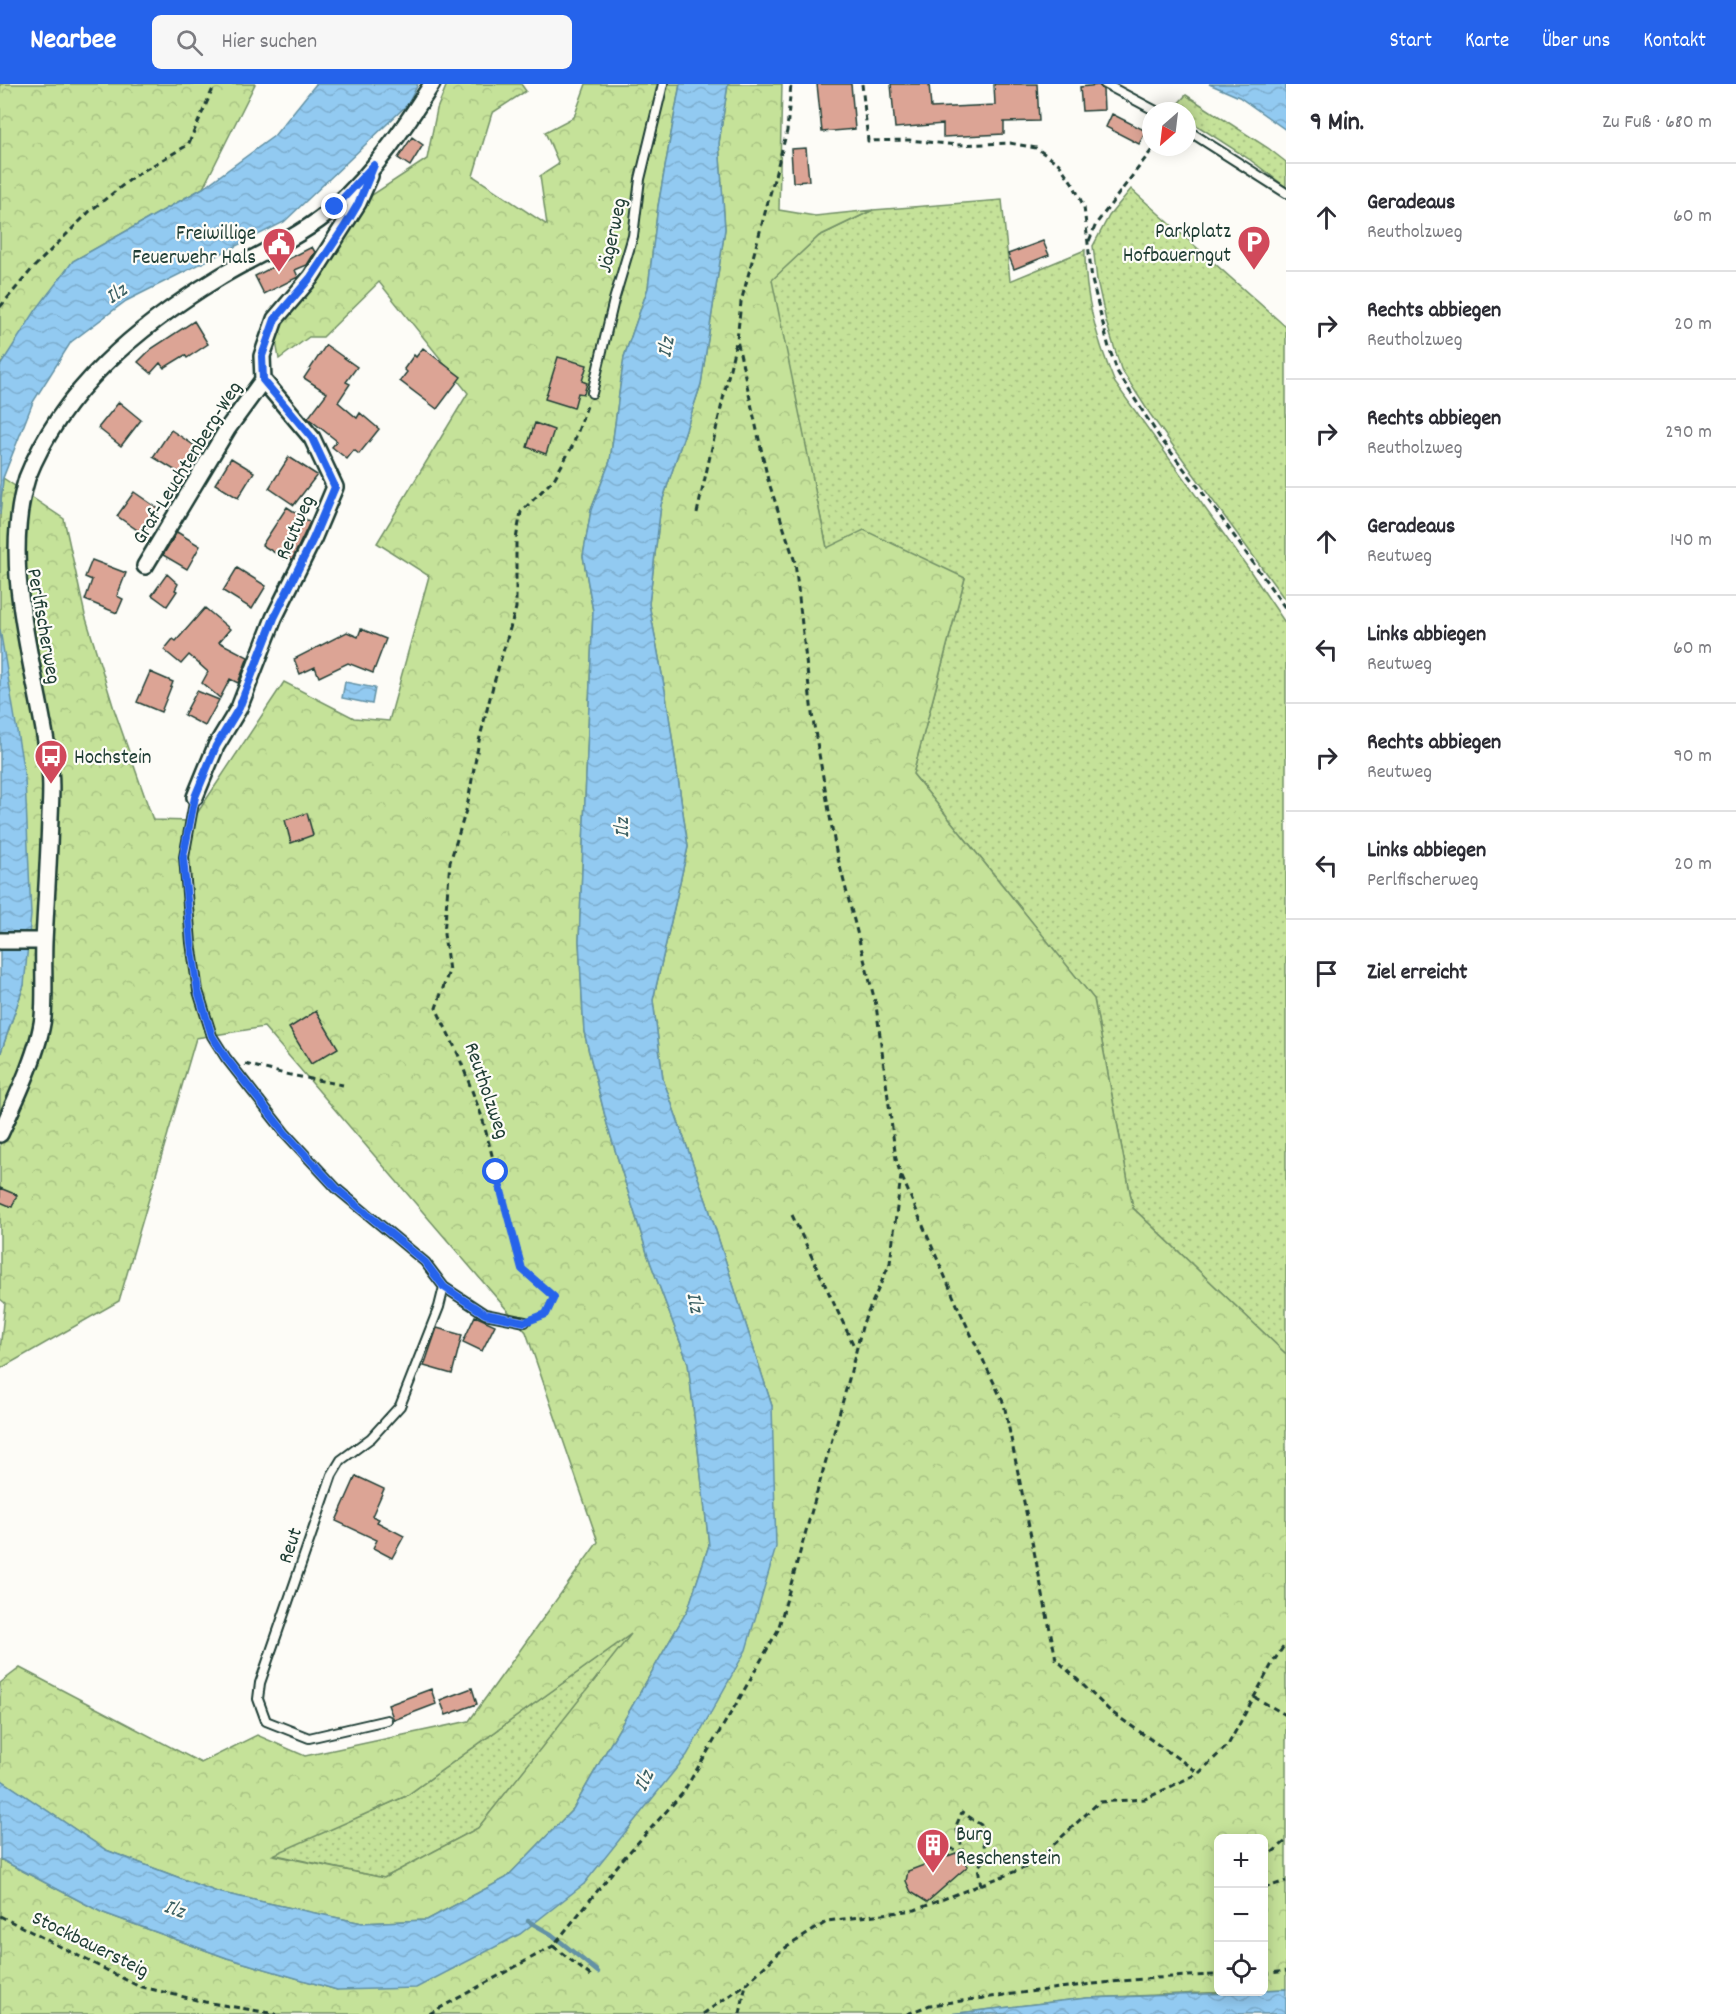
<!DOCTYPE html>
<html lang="de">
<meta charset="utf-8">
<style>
:root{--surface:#fff;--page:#f7f7f7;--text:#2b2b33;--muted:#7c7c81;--line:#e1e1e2;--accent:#2563eb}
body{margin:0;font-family:Dekko,sans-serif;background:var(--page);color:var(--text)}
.controls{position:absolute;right:18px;bottom:18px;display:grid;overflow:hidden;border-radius:9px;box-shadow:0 3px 15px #0003}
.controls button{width:54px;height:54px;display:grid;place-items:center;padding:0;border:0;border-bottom:2px solid var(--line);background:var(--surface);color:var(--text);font:30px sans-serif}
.compass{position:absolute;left:1142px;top:18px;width:54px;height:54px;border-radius:50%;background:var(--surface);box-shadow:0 3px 15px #0003;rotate:208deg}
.stop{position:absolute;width:18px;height:18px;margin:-14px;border:4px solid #2563eb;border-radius:50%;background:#fff}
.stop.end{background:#2563eb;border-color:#fff;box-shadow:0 2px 6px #0008}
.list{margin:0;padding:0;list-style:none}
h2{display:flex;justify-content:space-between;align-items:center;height:78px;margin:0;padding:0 24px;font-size:26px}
h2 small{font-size:20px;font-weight:400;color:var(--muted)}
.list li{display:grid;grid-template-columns:39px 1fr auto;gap:18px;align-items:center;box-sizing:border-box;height:108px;padding:0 24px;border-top:2px solid var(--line)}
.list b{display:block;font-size:22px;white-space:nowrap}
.list p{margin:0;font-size:20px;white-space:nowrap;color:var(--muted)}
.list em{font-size:20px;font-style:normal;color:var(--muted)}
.icon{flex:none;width:33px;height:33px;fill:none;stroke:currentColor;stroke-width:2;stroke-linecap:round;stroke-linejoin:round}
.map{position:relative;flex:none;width:1286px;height:1930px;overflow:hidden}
header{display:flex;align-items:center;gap:36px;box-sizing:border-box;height:84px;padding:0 30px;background:var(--accent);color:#fff}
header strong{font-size:28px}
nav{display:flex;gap:33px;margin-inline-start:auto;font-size:21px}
.search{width:420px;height:54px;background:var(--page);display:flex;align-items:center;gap:15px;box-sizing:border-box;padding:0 21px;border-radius:9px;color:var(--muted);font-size:22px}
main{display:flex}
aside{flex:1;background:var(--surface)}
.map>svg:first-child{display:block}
.green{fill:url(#green-dots);stroke:#729066;stroke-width:1.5}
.forest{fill:url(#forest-crowns);stroke:#729066;stroke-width:1.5;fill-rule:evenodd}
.water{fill:url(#water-waves);stroke:#6492a5;stroke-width:1.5}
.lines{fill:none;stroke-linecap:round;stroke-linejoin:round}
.stream{stroke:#6492a5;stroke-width:4.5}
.building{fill:#dca495;stroke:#1f3d34;stroke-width:1.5}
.lane-casing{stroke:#1f3d34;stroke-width:12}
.street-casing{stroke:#1f3d34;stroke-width:20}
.path{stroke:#1f3d34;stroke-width:3;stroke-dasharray:6 4.5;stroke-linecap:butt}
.lane{stroke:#fdfcf7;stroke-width:8}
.street{stroke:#fdfcf7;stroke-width:15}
.route{stroke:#2563eb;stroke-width:8}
.labels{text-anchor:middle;stroke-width:4.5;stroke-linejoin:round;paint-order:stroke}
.poi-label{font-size:21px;fill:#1f3d34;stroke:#fdfcf7;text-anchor:end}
.street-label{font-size:21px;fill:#1f3d34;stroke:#fdfcf7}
.water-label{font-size:22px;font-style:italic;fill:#3c6063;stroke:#fdfcf7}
</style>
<header>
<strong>Nearbee</strong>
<div class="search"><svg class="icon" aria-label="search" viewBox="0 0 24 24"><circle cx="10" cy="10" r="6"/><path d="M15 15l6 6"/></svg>Hier suchen</div>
<nav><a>Start</a><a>Karte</a><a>Über uns</a><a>Kontakt</a></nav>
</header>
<main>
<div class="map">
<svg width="1286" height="1930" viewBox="0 0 1286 1930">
<defs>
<pattern id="green-dots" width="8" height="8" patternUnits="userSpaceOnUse" patternTransform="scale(1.5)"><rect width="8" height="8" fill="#c5e299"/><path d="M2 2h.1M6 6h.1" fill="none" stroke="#a9c384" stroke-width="1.8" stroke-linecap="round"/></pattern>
<pattern id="forest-crowns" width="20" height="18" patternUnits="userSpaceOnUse" patternTransform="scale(1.5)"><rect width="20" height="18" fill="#c5e299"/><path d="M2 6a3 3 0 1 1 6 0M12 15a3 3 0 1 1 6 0" fill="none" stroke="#a9c384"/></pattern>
<pattern id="water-waves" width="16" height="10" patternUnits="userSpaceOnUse" patternTransform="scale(1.5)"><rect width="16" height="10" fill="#92caf1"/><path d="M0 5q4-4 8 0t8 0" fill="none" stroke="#7daecf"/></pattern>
</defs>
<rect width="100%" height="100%" fill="#fdfcf7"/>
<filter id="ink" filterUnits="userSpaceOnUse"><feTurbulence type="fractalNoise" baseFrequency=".0167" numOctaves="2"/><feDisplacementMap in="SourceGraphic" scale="12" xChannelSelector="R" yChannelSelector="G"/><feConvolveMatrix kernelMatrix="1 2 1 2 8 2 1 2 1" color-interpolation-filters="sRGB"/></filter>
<g filter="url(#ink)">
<!-- green -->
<path class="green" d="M1186,11L1268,64L1286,78V103L1249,75L1187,35V27H1171Z
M1131,105L1286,243V517L1150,330L1121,285L1106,237L1097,196L1093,162L1109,132Z
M1002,116L1010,197L1085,166C1084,212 1097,257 1115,299L1248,484L1286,540V1270L1133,1124L1094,915L913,690L965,494L827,464L771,196L819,152L873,126Z
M634,1548L478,1744L384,1794L272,1770L406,1712Z"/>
<!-- forest -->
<path class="forest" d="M0,0H255L203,104L73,177L0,282Z
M447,0H521L526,7L492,29L473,92L547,141L540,92L559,80L545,48L574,33L586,0H680L658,122L648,204L624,273L610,377L591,426L583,472L593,527L579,857L584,948L607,1040L648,1172L688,1279L709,1461L688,1525L573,1725L506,1794L427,1836L362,1839L217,1808L106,1766L0,1695V1599L20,1584L201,1679L257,1651L305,1672L469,1637L598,1458L526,1248L264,943L196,954L119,1217L0,1285V1266L5,1219L0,1215V971L24,901L0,547V431L3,394L64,435L85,531L114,625L153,736L192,737L284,598L354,634L389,637L429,492L377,459L468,309L379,198L323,253H309L279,275L274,245L324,185L372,111L427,75L437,25ZM631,1550L478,1744L384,1794L273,1771L406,1712Z
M728,0H782L779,126L815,132L873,126L819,152L772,196L827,464L864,446L965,494L913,690L1094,915L1133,1124L1286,1270V1905L1264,1906V1754H1218V1908H1226L1087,1914L950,1930H0V1775L101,1828L227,1874L337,1906L584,1800L772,1322L708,1122L663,995L653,916L688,763L666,612L649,520L661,421L701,300L725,145L719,59Z"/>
<!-- water -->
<path class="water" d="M316,0H418L408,20L284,138L126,217L71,258L33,318L3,394L0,431V282L36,226L73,177L203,104L274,52Z
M680,0H728L719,59L725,145L701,300L661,421L649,520L666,612L688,763L653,916L663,995L708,1122L772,1322L776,1463L746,1566L687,1671L584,1800L520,1850L416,1904L337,1906L227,1874L101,1828L0,1775V1695L106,1766L217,1808L362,1839L427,1836L506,1794L573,1725L688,1525L709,1461L688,1279L648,1172L607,1040L584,948L579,857L593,527L583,472L591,426L610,377L624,273L648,204L658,122Z
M1209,0H1286V46L1239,13Z
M0,545L25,695L31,831L24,901L0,971Z
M345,598L375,604L372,620L342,614Z
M1286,1905V1930H950L1087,1914L1264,1908V1906Z"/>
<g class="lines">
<!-- stream -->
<path class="stream" d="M528,1837L551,1850L598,1888"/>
</g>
<!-- building -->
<path class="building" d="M817,0H851L855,45L822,48Z
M891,0H929L931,24L995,21L994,0H1037L1039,37L1004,38V50L943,53V40L895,44Z
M1099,1L1103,6L1104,26L1082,27L1080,3Z
M1112,30L1146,47L1139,60L1106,43Z
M412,53L423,61L410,82L398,74Z
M806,64L809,97L793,98L791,65Z
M1043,157L1049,171L1014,185L1008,170Z
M312,163L315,168L307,181L295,186L298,193L264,210L255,192Z
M194,237L208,260L187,274L185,271L164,284L160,279L151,289L138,278L151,265Z
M326,261L357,283L346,298L350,300L338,318L357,334L360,329L379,345L359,370L354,366L347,375L332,363L337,357L308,334L327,309L304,294Z
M423,264L461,293L437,325L400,297L407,288L404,285L414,271L416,273Z
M558,273L587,281L582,297L587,299L584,310L578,309L574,324L545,315Z
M119,318L141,336L121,362L98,344Z
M535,339L554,346L546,370L527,363Z
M171,346L198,364L181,390L153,373Z
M289,373L317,391L294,421L269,404Z
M231,374L254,388L238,414L215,400Z
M134,408L160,426L143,450L117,432Z
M287,423L310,438L292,476L287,473L285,475L262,461Z
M177,448L200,462L187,485L163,471Z
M92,476L126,489L117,512L123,515L117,529L85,516L92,496L85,493Z
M237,484L266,502L252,525L223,507Z
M167,490L178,500L175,506L177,507L167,522L152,511Z
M205,524L230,545L219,558L248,573L238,599L230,595L220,614L202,599L208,588L189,571L181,580L164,566L173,555L176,557Z
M361,545L386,555L373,589L348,579L319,593L315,583L300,590L294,575L347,548L358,553Z
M150,588L173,598L161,628L137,618Z
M197,607L219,616L205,642L184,631Z
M307,729L313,751L291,759L285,736Z
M316,927L338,964L311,980L289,944Z
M0,1104L17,1111L12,1123L0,1118Z
M475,1232L495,1241L482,1267L463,1258Z
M437,1244L462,1251L452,1290L424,1282Z
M356,1392L384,1405L372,1432L379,1435L377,1438L404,1452L392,1474L373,1464L377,1456L336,1437Z
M472,1604L477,1620L446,1631L440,1616Z
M431,1605L436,1620L394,1636L388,1621Z
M956,1769L968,1782L927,1818L911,1808L906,1797L908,1787Z"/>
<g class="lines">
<!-- lane casing -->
<g class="lane-casing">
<path id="lane" d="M1105,0L1156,27
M1187,46L1286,109
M592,309L614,216L633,152L640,95L663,0
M195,713L184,773L191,859L198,907L212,952L226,974L285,1049L337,1105L425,1178L444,1203L485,1230L525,1238
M387,1636L309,1654L266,1637L258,1615L260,1599L332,1391L341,1376L371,1354L400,1322L439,1223L444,1203"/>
</g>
<!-- street casing -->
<g class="street-casing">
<path id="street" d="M145,482L228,344L263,296
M195,713L216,662L239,624L274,534L313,455L335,403L312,354L263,296L262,272L275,235L311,193L358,119L370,92
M0,857H44
M0,1050C15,1017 39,968 43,933C45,908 43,883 44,858C46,816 49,774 50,733C51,712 52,691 48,670C35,580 0,483 27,394C62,305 139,242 218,194C257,170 302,153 336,122C375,87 404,44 432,0"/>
</g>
<!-- path -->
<path class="path" d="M862,0L868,57L909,56L957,61L1010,59L1036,64L1059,80L1073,100L1084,123L1092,196L1109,264L1118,289L1160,354L1212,421L1286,525
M1089,157L1096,140L1154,63
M0,223L33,184L90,127L136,91L188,61L215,0
M697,429L736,258
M245,980L285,990L343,1001
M902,1093L958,1223L1004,1320L1056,1575L1110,1627L1199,1689
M792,1131L855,1264
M536,1234L546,1230L554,1213L522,1185L482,1033L458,970L436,924L449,887L444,850L450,778L467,723L479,657L493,602L516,524V455L521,428L554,395L573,361L588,319
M1254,1613L1286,1631
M931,1755L938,1762L963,1767L956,1742L962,1728L981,1741L986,1773L978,1783L981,1802
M1264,1775L1286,1757
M1264,1804L1286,1797
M0,1832L138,1902L205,1918L276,1930
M553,1862L591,1892
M1264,1890L1286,1887
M429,1930L553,1862L623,1775L682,1710L738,1617L778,1546L849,1295L863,1239L890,1179L901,1092L896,1075L876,921L836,767L812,630L795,478L768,396L737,256L741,218L787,47L791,0
M703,1930L746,1900L782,1866L828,1837L915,1826L1032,1781L1099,1718L1145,1715L1199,1689L1228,1661L1273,1578L1286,1559
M740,1930L746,1900
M907,1930L930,1921C1026,1909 1122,1893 1218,1891"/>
<!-- lane -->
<use href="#lane" class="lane"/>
<!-- street -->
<use href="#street" class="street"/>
</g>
</g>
<g class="lines" filter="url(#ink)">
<!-- route -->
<path class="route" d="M335,123L374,81L358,120L345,142L311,193L275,235L262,272L263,296L312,354L335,403L313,455L274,534L239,624L216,662L195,713L183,773L191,859L198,907L212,952L226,974L285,1049L337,1105L425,1178L444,1203L485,1230L525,1238L546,1230L554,1213L522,1185L496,1088"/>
</g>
<!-- icons -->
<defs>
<g id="parking-pin" transform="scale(1.725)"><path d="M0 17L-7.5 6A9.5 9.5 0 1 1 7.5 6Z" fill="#d1495b" stroke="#fdfcf7"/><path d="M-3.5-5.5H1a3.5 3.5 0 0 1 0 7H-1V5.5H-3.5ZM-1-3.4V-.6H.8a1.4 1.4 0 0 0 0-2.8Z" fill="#fff"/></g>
<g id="civic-pin" transform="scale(1.725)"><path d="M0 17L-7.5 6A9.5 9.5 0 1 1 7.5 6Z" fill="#d1495b" stroke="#fdfcf7"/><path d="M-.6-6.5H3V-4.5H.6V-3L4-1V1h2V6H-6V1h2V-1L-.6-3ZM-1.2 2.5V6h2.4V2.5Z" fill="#fff"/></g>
<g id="bus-pin" transform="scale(1.725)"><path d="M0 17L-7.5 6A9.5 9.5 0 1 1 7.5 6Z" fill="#d1495b" stroke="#fdfcf7"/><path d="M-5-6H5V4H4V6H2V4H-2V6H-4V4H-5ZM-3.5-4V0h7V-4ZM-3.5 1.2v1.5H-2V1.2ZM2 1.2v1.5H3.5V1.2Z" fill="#fff"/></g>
<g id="building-pin" transform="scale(1.725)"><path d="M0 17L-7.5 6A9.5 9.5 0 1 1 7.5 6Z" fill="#d1495b" stroke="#fdfcf7"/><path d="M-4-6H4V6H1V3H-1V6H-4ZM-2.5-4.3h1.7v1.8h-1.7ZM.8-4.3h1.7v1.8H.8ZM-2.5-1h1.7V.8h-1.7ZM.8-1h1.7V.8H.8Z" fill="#fff"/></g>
</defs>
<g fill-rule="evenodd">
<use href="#parking-pin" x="1254" y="158"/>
<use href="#civic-pin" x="279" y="160"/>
<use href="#bus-pin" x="51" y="672"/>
<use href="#building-pin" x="933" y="1761"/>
</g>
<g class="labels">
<!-- poi labels -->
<g class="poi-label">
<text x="1231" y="153">Parkplatz<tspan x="1231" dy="24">Hofbauerngut</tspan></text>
<text x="256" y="155">Freiwillige<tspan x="256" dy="24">Feuerwehr Hals</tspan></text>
<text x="74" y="679" text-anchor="start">Hochstein</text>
<text x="956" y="1756" text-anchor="start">Burg<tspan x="956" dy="24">Reschenstein</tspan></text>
</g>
<!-- street labels -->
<g class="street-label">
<text transform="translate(611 151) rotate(-78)" y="7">Jägerweg</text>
<text transform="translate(186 378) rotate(-58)" y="7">Graf-Leuchtenberg-Weg</text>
<text transform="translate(294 443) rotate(-66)" y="7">Reutweg</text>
<text transform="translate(45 542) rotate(80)" y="7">Perlfischerweg</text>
<text transform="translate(488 1006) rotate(71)" y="7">Reutholzweg</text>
<text transform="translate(289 1461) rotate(-71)" y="7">Reut</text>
<text transform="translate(91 1859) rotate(26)" y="7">Stockbauersteig</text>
</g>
<!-- water labels -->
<g class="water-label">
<text transform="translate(115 208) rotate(-34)" y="8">Ilz</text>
<text transform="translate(664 263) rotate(-79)" y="8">Ilz</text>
<text transform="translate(620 744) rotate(-91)" y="8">Ilz</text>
<text transform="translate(697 1218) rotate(79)" y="8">Ilz</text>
<text transform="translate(642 1696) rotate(-64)" y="8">Ilz</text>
<text transform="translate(175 1823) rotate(19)" y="8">Ilz</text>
</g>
</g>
</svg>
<div class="controls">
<button>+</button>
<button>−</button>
<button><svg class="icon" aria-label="locate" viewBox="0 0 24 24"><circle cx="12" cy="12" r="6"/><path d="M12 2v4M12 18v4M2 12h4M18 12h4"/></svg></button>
</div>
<svg class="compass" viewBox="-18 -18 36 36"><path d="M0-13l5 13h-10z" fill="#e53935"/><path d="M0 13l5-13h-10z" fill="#7c7c81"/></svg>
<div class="stop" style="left:496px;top:1088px"></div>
<div class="stop end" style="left:335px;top:123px"></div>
</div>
<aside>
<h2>9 Min.<small>Zu Fuß · 680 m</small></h2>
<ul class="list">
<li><svg class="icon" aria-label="ahead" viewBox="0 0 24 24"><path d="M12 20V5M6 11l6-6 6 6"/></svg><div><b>Geradeaus</b><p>Reutholzweg</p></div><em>60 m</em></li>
<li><svg class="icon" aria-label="right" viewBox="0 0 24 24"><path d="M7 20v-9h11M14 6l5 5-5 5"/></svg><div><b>Rechts abbiegen</b><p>Reutholzweg</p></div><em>20 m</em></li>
<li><svg class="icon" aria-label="right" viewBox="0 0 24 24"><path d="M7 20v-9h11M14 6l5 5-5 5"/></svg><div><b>Rechts abbiegen</b><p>Reutholzweg</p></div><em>290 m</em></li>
<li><svg class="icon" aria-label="ahead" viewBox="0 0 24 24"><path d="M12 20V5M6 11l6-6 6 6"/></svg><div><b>Geradeaus</b><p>Reutweg</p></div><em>140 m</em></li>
<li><svg class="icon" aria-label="left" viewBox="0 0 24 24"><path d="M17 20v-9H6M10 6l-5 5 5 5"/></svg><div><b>Links abbiegen</b><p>Reutweg</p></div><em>60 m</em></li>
<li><svg class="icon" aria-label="right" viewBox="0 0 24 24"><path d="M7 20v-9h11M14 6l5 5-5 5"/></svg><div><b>Rechts abbiegen</b><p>Reutweg</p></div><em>90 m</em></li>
<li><svg class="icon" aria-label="left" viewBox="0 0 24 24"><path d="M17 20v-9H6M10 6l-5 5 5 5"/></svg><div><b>Links abbiegen</b><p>Perlfischerweg</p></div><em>20 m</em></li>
<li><svg class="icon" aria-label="arrive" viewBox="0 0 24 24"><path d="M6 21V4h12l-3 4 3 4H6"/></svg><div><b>Ziel erreicht</b></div></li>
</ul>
</aside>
</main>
